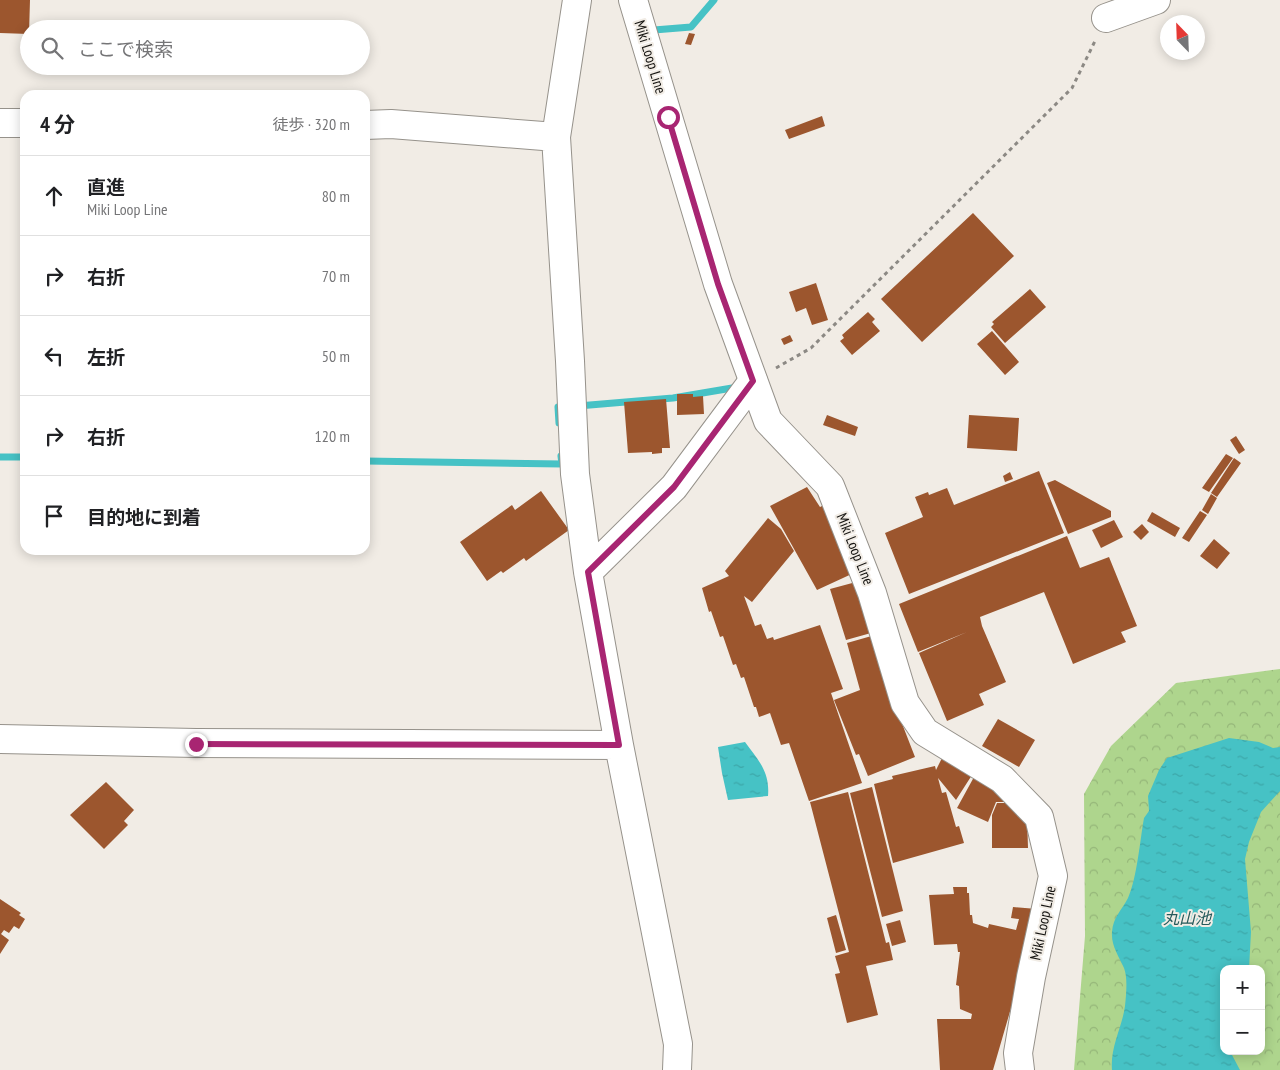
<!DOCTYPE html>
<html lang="ja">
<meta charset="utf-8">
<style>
:root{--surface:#fff;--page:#f2f2f2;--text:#202124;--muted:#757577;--line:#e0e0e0}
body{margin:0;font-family:"PT Sans Narrow","Noto Sans JP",sans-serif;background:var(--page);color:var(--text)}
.controls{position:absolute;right:15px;bottom:15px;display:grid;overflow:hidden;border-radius:10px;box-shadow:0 2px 12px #0003}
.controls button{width:45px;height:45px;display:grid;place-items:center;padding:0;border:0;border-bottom:1px solid var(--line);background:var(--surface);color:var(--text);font:25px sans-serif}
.compass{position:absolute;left:1160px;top:15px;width:45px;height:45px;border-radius:50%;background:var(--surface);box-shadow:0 2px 12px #0003;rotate:337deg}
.stop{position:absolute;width:15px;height:15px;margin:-11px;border:4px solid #a82572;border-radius:50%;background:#fff}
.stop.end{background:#a82572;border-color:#fff;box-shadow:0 1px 5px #0008}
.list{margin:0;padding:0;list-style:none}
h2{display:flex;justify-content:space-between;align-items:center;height:65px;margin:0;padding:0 20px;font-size:21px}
h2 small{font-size:16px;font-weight:400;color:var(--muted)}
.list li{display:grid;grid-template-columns:32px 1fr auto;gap:15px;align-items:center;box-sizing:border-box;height:80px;padding:0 20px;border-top:1px solid var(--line)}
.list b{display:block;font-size:19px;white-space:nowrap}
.list p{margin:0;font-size:16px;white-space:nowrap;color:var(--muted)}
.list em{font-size:16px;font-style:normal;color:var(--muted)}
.icon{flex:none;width:28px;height:28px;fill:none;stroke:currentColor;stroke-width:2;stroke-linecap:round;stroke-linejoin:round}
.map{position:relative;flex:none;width:1280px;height:1070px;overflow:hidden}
.search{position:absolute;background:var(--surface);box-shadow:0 2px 12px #0003;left:20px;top:20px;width:350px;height:55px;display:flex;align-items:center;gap:12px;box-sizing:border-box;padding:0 18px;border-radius:28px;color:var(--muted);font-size:19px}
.panel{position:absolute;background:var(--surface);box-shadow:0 2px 12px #0003;left:20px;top:90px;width:350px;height:465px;border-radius:15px}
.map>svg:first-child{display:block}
.forest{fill:url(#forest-crowns);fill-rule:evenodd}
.water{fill:url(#water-ripples)}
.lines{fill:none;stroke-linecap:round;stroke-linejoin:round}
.stream{stroke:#46c2c5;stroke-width:7}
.building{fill:#9c562e}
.minor-casing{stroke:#96928b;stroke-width:30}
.major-casing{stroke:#96928b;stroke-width:30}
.path{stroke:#8c8984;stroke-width:3;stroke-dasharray:4 4;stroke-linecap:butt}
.minor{stroke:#fff;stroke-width:28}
.major{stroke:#fff;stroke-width:28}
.route{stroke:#a82572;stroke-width:6}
.labels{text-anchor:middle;stroke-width:4;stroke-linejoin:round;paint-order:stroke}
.street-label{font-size:15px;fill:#141310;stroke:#f1ece5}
.water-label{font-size:16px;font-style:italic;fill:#265a5b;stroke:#f1ece5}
</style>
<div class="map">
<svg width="1280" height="1070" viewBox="0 0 1280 1070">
<defs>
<pattern id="forest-crowns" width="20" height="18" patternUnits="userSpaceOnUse" patternTransform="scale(1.25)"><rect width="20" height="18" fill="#aed58d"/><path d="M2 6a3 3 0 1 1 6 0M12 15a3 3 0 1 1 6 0" fill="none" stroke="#95b679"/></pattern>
<pattern id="water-ripples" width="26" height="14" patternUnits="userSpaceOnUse" patternTransform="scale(1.25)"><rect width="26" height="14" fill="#46c2c5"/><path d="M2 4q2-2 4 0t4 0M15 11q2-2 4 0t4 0" fill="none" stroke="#3ca6a8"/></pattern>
</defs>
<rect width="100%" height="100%" fill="#f1ece5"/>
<!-- forest -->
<path class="forest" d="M1280,669V1070H1074L1085,936L1084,794L1111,746L1176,683ZM1224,969H1261V1051H1224Z"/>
<!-- water -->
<path class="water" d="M1229,738L1259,742L1273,748L1280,747V791L1261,812L1249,842L1245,859L1251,932L1249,969H1224V1051H1233L1232,1055L1240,1070H1112C1110,1047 1122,1028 1125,1006C1126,996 1128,978 1124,968C1119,956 1111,946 1112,932C1113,917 1122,910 1128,898C1137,878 1140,840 1144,818L1149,811L1148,796L1159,770L1167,758Z
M745,742C759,761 770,772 768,796L728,800L722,773L718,747Z"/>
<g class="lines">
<!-- stream -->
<path class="stream" d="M654,30L691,27L714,0
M578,406L673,398L738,387
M559,423L558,407H567
M0,457H25
M365,461L562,464L561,456"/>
</g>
<!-- building -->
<path class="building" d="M0,0H30L29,34L0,33Z
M689,33L695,34L691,45L685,44Z
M822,116L825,126L789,139L785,130Z
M973,213L1014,256L922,342L881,299Z
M816,283L828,320L812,325L806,308L796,312L789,292Z
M1030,289L1046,307L1005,343L991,327L994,324L992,322Z
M868,312L875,319L872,322L880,331L852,355L840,341L844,338L842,335Z
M992,331L1019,362L1005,375L977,344Z
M790,335L793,341L784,345L781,339Z
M677,394H693V397L703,396L704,414L677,415Z
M666,399L670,448H662V453L652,454V452L628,453L624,402Z
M827,415L858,427L855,436L823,425Z
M969,415L1019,418L1017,451L967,448Z
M1236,436L1245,450L1239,454L1230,440Z
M1226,454L1233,458L1209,492L1202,488Z
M1234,458L1241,463L1217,497L1211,493Z
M1039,471L1064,533L909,594L885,533L923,517L915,497L928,492L929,495L947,488L954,505Z
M1010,472L1013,479L1005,482L1003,476Z
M1055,480L1111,511V517L1068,534L1047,483Z
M807,487L820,507L826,504L856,572L817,590L770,506Z
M541,491L569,530L526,561L524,558L503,573L501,571L487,581L460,542L512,505L515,510Z
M1211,494L1217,498L1208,514L1202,510Z
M1200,511L1207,515L1189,542L1182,538Z
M1152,512L1180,528L1175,537L1147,521Z
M768,518L781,529L794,551L752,602L744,596L755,626L761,624L767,639L773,637L774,640L820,625L843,689L831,693L862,783L809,801L789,743L781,745L770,713L759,717L756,707H754L744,677L741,678L736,664L733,665L723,636L720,637L711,611L709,612L702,588L729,576L725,571Z
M1114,520L1123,537L1101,548L1092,530Z
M1142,524L1149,532L1141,540L1133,532Z
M1067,536L1080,568L1109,557L1137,626L1121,632L1126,642L1073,664L1044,592L980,617L982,626L1006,682L979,694L984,705L947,721L919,653L967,632L918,652L899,604Z
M1214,539L1230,553L1217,569L1200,556Z
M856,582L871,633L846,640L830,589Z
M875,635L887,685L915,757L868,776L859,754L856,755L834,700L860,690L847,643Z
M998,719L1035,740L1019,767L982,746Z
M943,756L972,775L956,800L938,778L942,793L946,792L956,827L959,826L964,843L893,863L874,784L893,779L892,776L935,766L936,770Z
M974,777L998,794L1007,797L1004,802H996L988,822L957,808Z
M106,782L134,810L124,821L128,825L104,849L70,815Z
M872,787L903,911L882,917L850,793Z
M848,792L886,943L889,942L893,960L866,966L878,1015L847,1023L835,974L840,973L835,956L849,952L810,802Z
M997,803H1017L1027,816L1028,848H992V815Z
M953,887H967V893H969L970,915H972L973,923L988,928L989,924L1016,930L1019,919L1011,918L1013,907L1037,909L1034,929L993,1070H940L937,1019H971L972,1014L960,1009L959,986L956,985L960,952H958L957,944L934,945L929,895L954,894Z
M0,899L21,913L19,915L25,919L19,929L14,926L9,933L4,930L1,934L9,940L0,954Z
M836,915L846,950L836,953L827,918Z
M900,920L906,942L892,946L886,924Z"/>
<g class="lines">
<!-- minor casing -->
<g class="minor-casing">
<path id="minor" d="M577,0L556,137L570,361L575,474L588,572L619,745L678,1044L677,1070
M1106,18L1156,0
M0,123H25
M365,125L391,124L556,137
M588,572L674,487L753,381
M0,739L196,743L619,745"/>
</g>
<!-- major casing -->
<g class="major-casing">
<path id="major" d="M633,0L718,284L768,421L830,486L872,593L905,703L925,732L1002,779L1039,817L1053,876L1031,977L1018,1053L1020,1070"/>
</g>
<!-- path -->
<path class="path" d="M776,368L811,348L1072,88L1096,39"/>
<!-- minor -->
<use href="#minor" class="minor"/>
<!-- major -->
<use href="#major" class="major"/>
</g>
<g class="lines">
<!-- route -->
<path class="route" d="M196,744L619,745L588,572L674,487L753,381L718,284L668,117"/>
</g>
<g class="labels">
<!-- street labels -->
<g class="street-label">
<text transform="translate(650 57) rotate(73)" y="5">Miki Loop Line</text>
<text transform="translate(855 549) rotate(68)" y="5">Miki Loop Line</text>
<text transform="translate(1043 923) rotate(-78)" y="5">Miki Loop Line</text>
</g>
<!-- water labels -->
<g class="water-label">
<text x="1187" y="924">丸山池</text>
</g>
</g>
</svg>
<div class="controls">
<button>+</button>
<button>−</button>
</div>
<svg class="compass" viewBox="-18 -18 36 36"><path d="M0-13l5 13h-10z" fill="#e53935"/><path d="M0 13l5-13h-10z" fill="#757577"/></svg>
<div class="stop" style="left:668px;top:117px"></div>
<div class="stop end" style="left:196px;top:744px"></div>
<div class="search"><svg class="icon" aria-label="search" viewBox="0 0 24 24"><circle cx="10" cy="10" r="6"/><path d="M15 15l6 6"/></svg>ここで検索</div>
<section class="panel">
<h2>4 分<small>徒歩 · 320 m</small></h2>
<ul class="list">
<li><svg class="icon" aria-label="ahead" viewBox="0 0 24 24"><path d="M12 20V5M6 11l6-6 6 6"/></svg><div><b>直進</b><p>Miki Loop Line</p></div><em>80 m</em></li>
<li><svg class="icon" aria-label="right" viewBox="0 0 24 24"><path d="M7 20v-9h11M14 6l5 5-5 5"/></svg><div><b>右折</b></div><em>70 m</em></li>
<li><svg class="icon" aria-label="left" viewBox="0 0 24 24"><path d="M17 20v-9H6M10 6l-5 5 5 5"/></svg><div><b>左折</b></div><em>50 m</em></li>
<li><svg class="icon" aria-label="right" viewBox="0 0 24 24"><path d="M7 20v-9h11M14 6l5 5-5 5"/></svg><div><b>右折</b></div><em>120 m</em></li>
<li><svg class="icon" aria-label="arrive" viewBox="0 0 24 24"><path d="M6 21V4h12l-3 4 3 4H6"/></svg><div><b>目的地に到着</b></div></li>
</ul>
</section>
</div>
